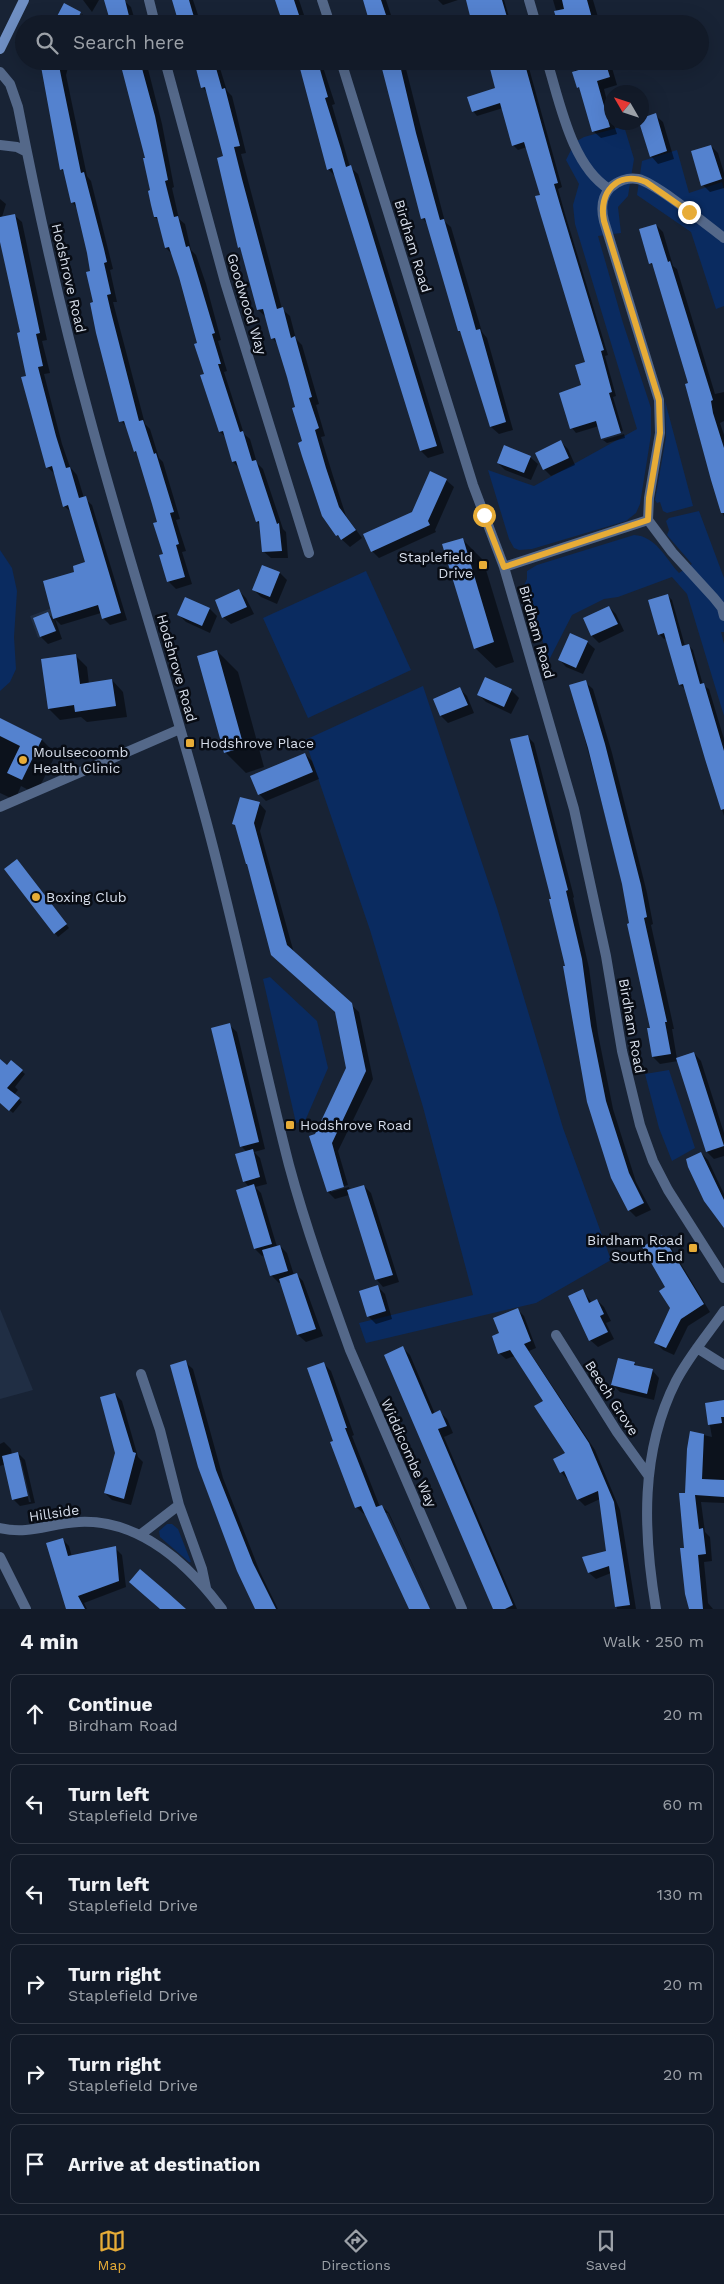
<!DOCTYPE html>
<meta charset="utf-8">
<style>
:root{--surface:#121a28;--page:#1b2330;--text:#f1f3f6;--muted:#9ca1a8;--line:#313845;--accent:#e7ac37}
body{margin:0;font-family:"Work Sans",sans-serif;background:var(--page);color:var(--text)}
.compass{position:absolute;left:604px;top:85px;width:45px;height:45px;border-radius:50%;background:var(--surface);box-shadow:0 5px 20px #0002;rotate:309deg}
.stop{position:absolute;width:15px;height:15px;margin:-11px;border:4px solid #e7ac37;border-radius:50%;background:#fff}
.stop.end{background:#e7ac37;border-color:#fff;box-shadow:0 1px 5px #0008}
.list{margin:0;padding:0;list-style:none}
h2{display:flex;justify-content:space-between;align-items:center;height:65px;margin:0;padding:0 20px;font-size:21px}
h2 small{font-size:16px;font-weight:400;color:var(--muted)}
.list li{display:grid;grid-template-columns:32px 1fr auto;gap:15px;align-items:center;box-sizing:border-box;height:80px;margin:0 10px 10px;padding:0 10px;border:1px solid var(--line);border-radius:10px}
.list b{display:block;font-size:19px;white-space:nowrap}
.list p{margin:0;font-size:16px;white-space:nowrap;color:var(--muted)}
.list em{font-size:16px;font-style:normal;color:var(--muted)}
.icon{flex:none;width:28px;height:28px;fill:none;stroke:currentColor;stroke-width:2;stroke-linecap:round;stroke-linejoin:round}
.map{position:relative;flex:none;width:724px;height:1609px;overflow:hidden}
.search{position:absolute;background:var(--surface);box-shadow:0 5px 20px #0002;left:15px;right:15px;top:15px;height:55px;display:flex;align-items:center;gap:12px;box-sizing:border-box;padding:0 18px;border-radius:28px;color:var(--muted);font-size:19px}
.sheet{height:605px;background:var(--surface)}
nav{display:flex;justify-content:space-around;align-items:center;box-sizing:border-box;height:70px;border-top:1px solid var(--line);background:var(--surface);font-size:14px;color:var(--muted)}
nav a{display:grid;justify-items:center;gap:2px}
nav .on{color:var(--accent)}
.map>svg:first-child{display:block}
.built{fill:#202e44}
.green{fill:#0a2b60}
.shadow{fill:#0007;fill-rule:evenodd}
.building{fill:#5482cf}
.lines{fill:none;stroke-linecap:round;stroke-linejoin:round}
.street{stroke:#546889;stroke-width:10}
.secondary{stroke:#6f8fc3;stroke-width:10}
.route{stroke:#e7ac37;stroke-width:6}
.poi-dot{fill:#e7ac37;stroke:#080c14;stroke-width:2}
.labels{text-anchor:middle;stroke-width:5;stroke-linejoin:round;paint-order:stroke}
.street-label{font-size:14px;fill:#d7deeb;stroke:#080c14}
.poi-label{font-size:14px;fill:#d7deeb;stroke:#080c14;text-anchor:start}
</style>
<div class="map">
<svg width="724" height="1609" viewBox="0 0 724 1609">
<rect width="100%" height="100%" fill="#182335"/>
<!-- built -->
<path class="built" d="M52,608L57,631L38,638L30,616Z
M0,1309L33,1390L0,1399Z"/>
<!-- green -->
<path class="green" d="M624,126L634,159L628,196L618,207L621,233L598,236L623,323L651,408V435L640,504L636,513L626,521L532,549L519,550L514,548L509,539L488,470L534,486L637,429L575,224L573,205L579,184L566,160L575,142L584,137Z
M677,150L689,193L722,182L724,190V306L716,309L691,232L637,195L642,161Z
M665,401L693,506L667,513L663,511L660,502L657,503L655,500L666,437Z
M699,511L724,578V632H721L724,644V716L687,594L672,577L618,597L604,599L572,615L549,660L524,585L527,579V571L537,565L634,535C656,536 666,559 679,573L692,564L667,535L669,530L666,521L669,518Z
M0,550L12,568L17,591L14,637L16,669L10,682L0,691Z
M366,571L411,670L308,718L263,618Z
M423,686L497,908L563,1128L611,1260L536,1303L366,1343L359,1323L473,1295L423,1107L370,930L305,740Z
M270,977L317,1021L328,1068L305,1121L296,1123L263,979Z
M669,1070L695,1148L672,1161L659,1128L645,1074Z
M167,1524H172L178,1529L191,1562H189L160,1537L159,1531Z"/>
<!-- shadow -->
<path class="shadow" d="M83,0H99L92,12Z
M123,0L131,7L136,24H112Z
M173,0H193L201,24H180Z
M277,0H299L307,24H284Z
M363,0H386L394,24H371Z
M438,0H458L443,5Z
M467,0H504L511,24H474Z
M553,0H593L600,24H560Z
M82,14L88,20L86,24H77Z
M42,61H67L69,64L66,75L87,176L91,181L113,269L110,270L117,302H113L145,424L150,429L159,458L163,462L180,519L176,520L186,551L182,552L192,584L176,589L168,581L158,523L139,456L135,452L127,427L121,421L94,303L92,272L78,209L72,202L66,174L61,169Z
M122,61H146L162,124L174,187L172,188L179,219L185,224L191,250L196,255L206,284L221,340L218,341L227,371L224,372L244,434L250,439L257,463L263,469L283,529L286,532L288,558H271L263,551L261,526L257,522L239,468L233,462L226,437L220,432L199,343L173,255L166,248L159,221L155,217L146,158Z
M193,61H215L219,65L227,91L232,96L246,153L241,154L282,309L290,316L296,339L302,345L319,404L316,405L325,436L321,437L333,476L346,516L362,538L350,547L337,535L304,442L279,345L272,338L266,317L258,310L233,221L224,157L208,93L202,87Z
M299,61H321L335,104L332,105L350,167L358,174L444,453L428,458L421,451L336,177L328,169Z
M382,61H404L440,203L445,222L451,227L482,332L487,338L513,430L499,434L491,427L462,334L459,331L428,224L422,218Z
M489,61H527L562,187L558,189L565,214L608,355L605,356L616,396L613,397L623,431L603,437V440L599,426L576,433L572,428L587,363L527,147L518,150L513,145L503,108L477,116L473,111L497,89Z
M572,61H610L617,85L604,89L612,122H613L617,134L601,138L593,131Z
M655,115L663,122L674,159L658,164L651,156L642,122V119Z
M711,146L718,153L724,173V188L710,192L703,185Z
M0,199L6,204L2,217L14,215L22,222L47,340L42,341L50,373L44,374L62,444L70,467L77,475L84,498L92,505L127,620L110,625L103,618L101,613L61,625L54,618L76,572L86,563L72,513L64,506L55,474L47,467L0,232Z
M656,225L663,232L673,266L677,269L715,394L724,392V421L720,423L724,435V517L707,463L690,384L655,268L650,263Z
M624,434L625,438L607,443L603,440Z
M561,442L568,449L575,465L551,476L544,469Z
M530,457L538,464L531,480L505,470L498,463Z
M446,480L454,487L435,530L436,532L379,558L372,551Z
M462,539L483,560L514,662L496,668L475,648Z
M280,573L287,580L277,604L261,597L254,590Z
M239,591L246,598L254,614L231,624L223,617Z
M668,596L672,600L685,646L688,645L693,650L703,685L709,689L724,739V816L686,689L680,685L667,638L664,639L659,634Z
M609,607L616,614L624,631L599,643L592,636L584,619Z
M210,609L217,616L210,633L186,622L179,615Z
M48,614L55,619L62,639L48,644L41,637L34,619Z
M587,642L595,649L583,674L566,667L559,659Z
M217,651L238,672L264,767L246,773L225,752Z
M76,656L87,667L89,684L112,680L123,692L127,717L87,722L81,717L60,720L49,709Z
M585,682L593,689L612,753L647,893L653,924L651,925L674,1029H672L677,1059L694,1053L701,1061L724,1133V1156L714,1159L707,1152L678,1061L660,1064L653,1057L651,1029L623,884L571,686Z
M460,689L467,696L474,713L448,723L441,716L435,699Z
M511,690L519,698L511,714L486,702L479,695Z
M0,719L42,740L56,754L36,794L21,786L15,800L0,793Z
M527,736L534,743L574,897L573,898L589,968L598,1034L613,1109L636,1182L651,1210L636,1217L629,1210L566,967Z
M305,754L312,761L319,779L266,801L259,794Z
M259,803L266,811L260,831L294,953L359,1012L373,1079L338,1151L348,1185L331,1190V1192L349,1187L350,1191L364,1186L371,1193L399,1282L383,1287L376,1279L349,1195L335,1199L328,1192L316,1135L348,1069L336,1013L280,962L237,827Z
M20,864L69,928L58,937L6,869Z
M229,1025L237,1032L265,1149L254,1152L260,1158L267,1184L255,1187L261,1193L277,1247L280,1246L287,1253L294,1275L296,1274L303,1281L323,1336L306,1342L298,1335L281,1282L279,1283L272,1276L265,1255L262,1256L255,1249L249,1187L244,1181L247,1152L241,1146Z
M0,1061L7,1067L11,1062L25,1074L15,1087L18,1090L14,1095L22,1102L13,1113L0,1102Z
M701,1153L708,1160L724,1194V1226Z
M661,1237L669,1244L710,1312L688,1326L674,1355L663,1350L655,1342L672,1308L667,1288Z
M377,1286L385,1294L392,1319L376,1324L369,1317L361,1292Z
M582,1290L592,1303L597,1300L604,1307L611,1321L606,1323L614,1339L598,1347L590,1340Z
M518,1310L524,1316L536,1348L529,1351L595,1450L620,1510L636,1609H617L611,1573L596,1579L589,1573L607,1552L600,1499L585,1506L578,1499L569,1478L567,1479L561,1472L566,1454L545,1401L515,1356L506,1359L499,1353L500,1334Z
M403,1348L410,1355L435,1414L440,1412L447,1419L453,1433L444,1437L517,1609H494Z
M185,1362L193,1369L223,1478L260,1572L278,1609H257L172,1365Z
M634,1363L638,1367L652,1370L659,1378L654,1400L620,1392L613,1385Z
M324,1364L331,1371L354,1435L352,1436L380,1507L382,1506L389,1513L433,1609L388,1513H385L429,1609H410L366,1513L364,1514L356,1507L334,1442Z
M115,1394L122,1401L138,1457L143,1462L131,1505L112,1500L105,1493L116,1453Z
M724,1401V1503L701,1502L705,1532L710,1537L712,1561L704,1562L708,1603L713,1609H689L686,1549V1494L691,1432L712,1437L706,1404Z
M4,1442L11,1449L12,1455L18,1453L25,1460L35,1503L20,1506L13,1499L5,1464L0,1466V1444ZM19,1460H21L31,1502H29Z
M62,1539L69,1546L72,1557L115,1548L122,1555L126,1587L84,1603L87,1609H67Z"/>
<!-- building -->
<path class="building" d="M104,0H125L131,24H111Z
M172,0H189L196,24H179Z
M275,0H294L302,24H283Z
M363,0H381L389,24H370Z
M466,0H502L509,24H472Z
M562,0H587L592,18L572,24H558L554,11L564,9Z
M64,3L81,12L75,24H53Z
M40,61H58L81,173L84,172L104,249L107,262L104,263L111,294L107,295L111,312L139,421L143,420L154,454L156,453L174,512L170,513L179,544L176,545L185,577L167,582L159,555L163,554L153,523L157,522L152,504L136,451L134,452L124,421L119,422L96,333L90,303L93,302L86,272L90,271L87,253L75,202L71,203L63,169L60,170Z
M136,61H140L155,116L168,180L165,181L174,217L178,216L186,247L189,246L215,333L212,334L221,364H218L240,432L243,431L252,461L256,460L277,524L279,523L282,551L262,552L259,521L256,522L236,461L232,462L223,431L219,432L200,375L204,374L194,344L197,343L179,277L169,247L165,248L157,217H154L151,205L148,191L150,190L143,158H145L121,66Z
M194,61H214L222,89L225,88L240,146L234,147L242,179L277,309L283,307L291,338L295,336L312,397L309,398L319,428L315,430L326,468L339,507L356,530L341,540L338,535L336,536L322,516L302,456L298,443L302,441L292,408L295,407L287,377L275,338L271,339L263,309L257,310L240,247L238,248L217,158L223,156L205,87L201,88Z
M298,61H317L319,66L328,97L325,98L341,149L346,167L351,165L437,446L420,451L332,168L327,170Z
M380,61H399L416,133L440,220L444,219L471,312L476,330L480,329L506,422L490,427L460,331H458L425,218L421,219Z
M488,61H524L558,183L554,184L561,208L604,350L601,351L612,392L609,393L621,433L601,439L596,421L570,429L559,393L581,385L575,365L585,362L540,213L535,196L540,195L524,142L512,146L500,103L472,112L467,97L495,88Z
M580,61H605L610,77L597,81L610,127L592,132L579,87L577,88L572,72L582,69Z
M656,113L667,151L650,157L639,122H642V118Z
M711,145L722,179L701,186L691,151Z
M15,214L40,333L36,334L43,366L38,367L56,436L66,468L70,467L79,498L86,496L121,613L102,619L98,605L53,619L43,581L74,572L73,566L85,562L68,505L63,507L52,466L46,468L21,377L26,376L17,333L20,332L0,242V217Z
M656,224L668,262L670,261L713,400L711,401L713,413L724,448V513H721L711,480L685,384L688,383L652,263L649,264L639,229Z
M561,440L569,458L543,470L535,453Z
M504,445L531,456L524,473L497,463Z
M430,471L447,479L428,521L430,525L371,552L363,534L412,512Z
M463,538L494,642L474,649L442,544Z
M262,565L280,572L270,597L252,590Z
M239,589L247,607L222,618L215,600Z
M668,594L682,646L689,644L700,684L704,683L724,751V809L721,810L705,759L683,684L679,685L664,633L658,635L648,600Z
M185,597L210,608L202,626L177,615Z
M609,606L618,624L591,636L583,618Z
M48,612L56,631L40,637L33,618Z
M570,633L588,641L576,668L558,660Z
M217,650L244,747L224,753L197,656Z
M76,654L80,684L112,679L116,706L75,712L74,705L48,709L41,659Z
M485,677L512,689L504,707L477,695Z
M586,680L605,744L641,885L647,917L644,918L667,1022H665L671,1054L652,1057L647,1028H650L627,924L629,923L622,884L588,748L569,685Z
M460,687L468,705L440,716L433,699Z
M0,718L42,739L22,780L7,773L20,746L0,736Z
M528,735L568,890L566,891L582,959L591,1026L606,1101L629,1173L644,1203L628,1211L611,1178L587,1102L563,966H565L549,899H551L510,739Z
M305,753L313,772L258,795L250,776Z
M240,797L260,802L254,823L287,945L352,1003L366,1071L332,1143L344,1187L327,1192L309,1136L315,1134L346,1068L335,1012L271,955L247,864H246L235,825L232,824Z
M17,859L67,924L54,934L4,869Z
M230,1023L259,1142L240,1147L211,1028Z
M694,1052L724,1146L706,1152L676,1058Z
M0,1059L7,1065L11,1060L23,1070L7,1088L20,1098L9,1111L0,1103Z
M253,1149L260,1177L243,1182L235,1154Z
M701,1152L724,1200V1228L704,1201L688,1167L686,1159Z
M254,1184L272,1244L254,1249L236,1190Z
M364,1185L393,1275L375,1280L347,1190Z
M662,1235L704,1304L681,1319L666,1348L654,1343L670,1308L659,1291L665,1287L642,1247Z
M280,1245L288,1271L270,1276L262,1250Z
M297,1273L316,1329L297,1335L279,1279Z
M378,1285L386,1311L367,1317L359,1291Z
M583,1289L589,1303L597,1299L604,1314L600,1316L608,1332L589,1341L568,1296Z
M518,1308L531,1341L524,1344L589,1443L614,1502L630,1605L615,1607L609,1566L588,1573L582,1557L606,1551L598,1491L577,1500L564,1471L560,1473L553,1459L565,1453L534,1406L543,1401L510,1350L498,1354L492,1336L499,1333L493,1318Z
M403,1346L432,1414L440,1410L447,1426L438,1429L513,1605L505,1609H493L384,1355Z
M618,1358L635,1362L634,1365L653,1369L647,1394L611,1385Z
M186,1360L216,1470L253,1563L276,1609H255L237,1571L198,1467L170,1365Z
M324,1362L347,1428H345L376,1507L382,1505L430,1609H409L361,1506L355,1508L330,1442L333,1441L307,1368Z
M115,1393L133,1452L136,1453L124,1499L104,1493L115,1453L100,1397Z
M724,1400V1417H721L722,1423L708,1425L705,1403Z
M690,1431L704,1434L702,1479L724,1480V1497L695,1495L699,1529L703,1528L706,1554L698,1555L703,1609H689L685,1594L680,1548H684L679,1493H685L687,1449Z
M18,1452L28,1496L12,1500L2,1456Z
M63,1538L68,1556L116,1546L119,1581L78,1596L85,1609H66L46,1543Z
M140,1569L167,1592L186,1609H160L145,1596L129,1582Z"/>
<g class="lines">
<!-- street -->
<path class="street" d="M149,0L155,24
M322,0L330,24
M529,0L536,24
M165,61L225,282L309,553
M341,61L473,485L504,567L574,809L606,956L622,1051L640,1125L653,1161L668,1190L724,1278
M547,61C560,102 571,165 609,189
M0,72L10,84L18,107C38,210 61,313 89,415C125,549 168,680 204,813C236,930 259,1048 289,1165C306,1228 328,1289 350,1350L462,1609
M0,145L17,147L27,152
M724,238C707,225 656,183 638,179C628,177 617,181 610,188C601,198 601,209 604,221L659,400L660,433L649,498L648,520L672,552L714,598L722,608L724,616
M504,567L648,520
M0,807L180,729
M556,1335L617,1432L648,1475
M697,1348L724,1365
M141,1374L160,1430L179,1505L202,1569L206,1588
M0,1528C30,1535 50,1523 79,1522C140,1519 188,1564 222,1609
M140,1535L179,1505
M0,1557L26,1609
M656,1609C643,1532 640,1452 676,1381C689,1356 708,1334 724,1311"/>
<!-- secondary -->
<path class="secondary" d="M0,49L24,0"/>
</g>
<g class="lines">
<!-- route -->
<path class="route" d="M484,515L504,567L648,520L649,498L660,433L659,400L604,221C598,193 617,170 646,182L689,212"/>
</g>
<!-- markers -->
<g class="poi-dot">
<rect x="478" y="560" width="10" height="10" rx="2.5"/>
<rect x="185" y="738" width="10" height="10" rx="2.5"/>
<circle cx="23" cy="760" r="5"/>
<circle cx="36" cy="897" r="5"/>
<rect x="285" y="1120" width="10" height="10" rx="2.5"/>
<rect x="688" y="1243" width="10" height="10" rx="2.5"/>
</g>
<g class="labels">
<!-- street labels -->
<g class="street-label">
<text transform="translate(413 246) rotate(73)" y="5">Birdham Road</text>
<text transform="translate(69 278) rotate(77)" y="5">Hodshrove Road</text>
<text transform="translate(247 304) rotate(73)" y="5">Goodwood Way</text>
<text transform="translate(537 632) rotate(74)" y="5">Birdham Road</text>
<text transform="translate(177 668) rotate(74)" y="5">Hodshrove Road</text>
<text transform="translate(632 1026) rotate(80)" y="5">Birdham Road</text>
<text transform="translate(612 1398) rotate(57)" y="5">Beech Grove</text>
<text transform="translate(409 1453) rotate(66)" y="5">Widdicombe Way</text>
<text transform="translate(54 1513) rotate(-8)" y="5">Hillside</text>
</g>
<!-- poi labels -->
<g class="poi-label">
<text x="473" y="562" text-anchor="end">Staplefield<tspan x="473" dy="16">Drive</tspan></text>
<text x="200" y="748">Hodshrove Place</text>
<text x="33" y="757">Moulsecoomb<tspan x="33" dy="16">Health Clinic</tspan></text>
<text x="46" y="902">Boxing Club</text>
<text x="300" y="1130">Hodshrove Road</text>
<text x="683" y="1245" text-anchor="end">Birdham Road<tspan x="683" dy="16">South End</tspan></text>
</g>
</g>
</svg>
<svg class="compass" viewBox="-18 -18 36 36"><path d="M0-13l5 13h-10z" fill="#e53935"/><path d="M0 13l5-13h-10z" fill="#9ca1a8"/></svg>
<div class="stop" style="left:484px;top:515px"></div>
<div class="stop end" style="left:689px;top:212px"></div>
<div class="search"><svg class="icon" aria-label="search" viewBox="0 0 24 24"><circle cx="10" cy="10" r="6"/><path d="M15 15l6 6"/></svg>Search here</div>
</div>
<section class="sheet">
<h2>4 min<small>Walk · 250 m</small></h2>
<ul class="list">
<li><svg class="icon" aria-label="ahead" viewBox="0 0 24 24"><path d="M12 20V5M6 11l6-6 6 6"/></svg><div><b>Continue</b><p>Birdham Road</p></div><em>20 m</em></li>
<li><svg class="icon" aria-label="left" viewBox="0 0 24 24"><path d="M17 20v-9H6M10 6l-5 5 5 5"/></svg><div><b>Turn left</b><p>Staplefield Drive</p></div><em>60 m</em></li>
<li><svg class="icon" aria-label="left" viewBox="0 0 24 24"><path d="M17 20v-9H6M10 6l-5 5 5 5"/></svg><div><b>Turn left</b><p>Staplefield Drive</p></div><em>130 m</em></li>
<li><svg class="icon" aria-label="right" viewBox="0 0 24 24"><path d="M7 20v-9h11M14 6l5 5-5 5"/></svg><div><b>Turn right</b><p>Staplefield Drive</p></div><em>20 m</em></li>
<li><svg class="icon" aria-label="right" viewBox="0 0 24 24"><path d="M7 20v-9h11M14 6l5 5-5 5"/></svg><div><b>Turn right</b><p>Staplefield Drive</p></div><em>20 m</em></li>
<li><svg class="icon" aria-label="arrive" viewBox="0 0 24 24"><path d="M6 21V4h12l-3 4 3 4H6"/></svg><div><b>Arrive at destination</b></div></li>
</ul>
</section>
<nav>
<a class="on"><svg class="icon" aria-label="map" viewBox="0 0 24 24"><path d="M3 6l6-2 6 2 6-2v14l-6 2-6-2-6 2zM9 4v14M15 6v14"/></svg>Map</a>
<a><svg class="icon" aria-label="directions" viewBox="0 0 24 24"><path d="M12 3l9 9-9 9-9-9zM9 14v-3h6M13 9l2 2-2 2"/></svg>Directions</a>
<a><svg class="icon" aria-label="saved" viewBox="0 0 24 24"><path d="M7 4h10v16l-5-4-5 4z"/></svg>Saved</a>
</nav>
